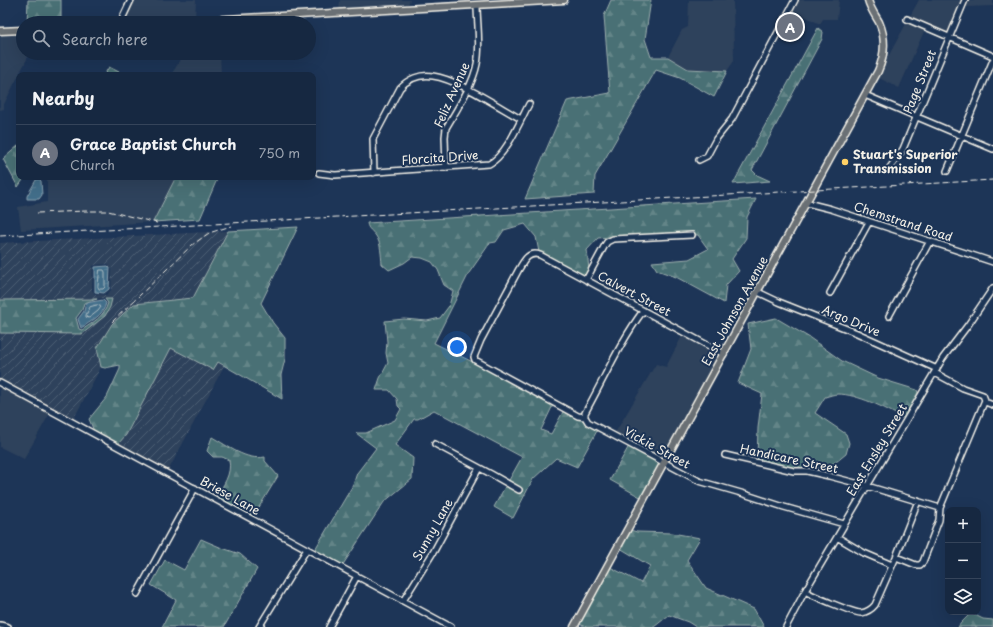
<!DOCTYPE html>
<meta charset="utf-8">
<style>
:root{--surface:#162841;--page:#23344c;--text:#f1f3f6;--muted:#9ea6b1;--line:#35445a;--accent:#d93025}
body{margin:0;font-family:"Playpen Sans",sans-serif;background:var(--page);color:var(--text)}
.controls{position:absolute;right:12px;bottom:12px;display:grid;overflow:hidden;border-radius:8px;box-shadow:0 4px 16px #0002}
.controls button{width:36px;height:36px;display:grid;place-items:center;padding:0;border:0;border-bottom:1px solid var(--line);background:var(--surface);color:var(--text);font:20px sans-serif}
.you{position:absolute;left:457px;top:347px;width:14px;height:14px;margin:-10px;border:3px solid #fff;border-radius:50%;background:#1a73e8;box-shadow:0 0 0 6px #1a73e833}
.badge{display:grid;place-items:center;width:26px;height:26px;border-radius:50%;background:var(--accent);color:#fff;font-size:13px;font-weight:700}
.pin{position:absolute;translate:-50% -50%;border:2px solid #fff;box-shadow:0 1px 4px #0006}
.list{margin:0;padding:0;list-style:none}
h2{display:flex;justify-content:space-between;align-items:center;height:52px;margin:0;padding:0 16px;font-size:17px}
h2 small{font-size:13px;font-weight:400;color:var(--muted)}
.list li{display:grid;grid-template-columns:26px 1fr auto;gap:12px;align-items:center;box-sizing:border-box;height:56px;padding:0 16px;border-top:1px solid var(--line)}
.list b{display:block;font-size:15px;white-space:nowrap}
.list p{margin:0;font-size:13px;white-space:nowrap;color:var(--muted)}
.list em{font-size:13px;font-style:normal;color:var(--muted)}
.icon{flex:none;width:22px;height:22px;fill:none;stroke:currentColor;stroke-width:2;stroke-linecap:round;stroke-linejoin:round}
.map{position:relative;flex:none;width:993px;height:627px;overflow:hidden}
.search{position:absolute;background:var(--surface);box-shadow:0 4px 16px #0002;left:16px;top:16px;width:300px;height:44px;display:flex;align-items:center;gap:10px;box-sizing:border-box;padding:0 14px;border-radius:22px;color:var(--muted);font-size:15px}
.panel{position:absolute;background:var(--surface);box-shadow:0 4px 16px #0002;left:16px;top:72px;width:300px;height:108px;border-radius:8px}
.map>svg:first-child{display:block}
.built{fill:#2f425b}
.industrial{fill:url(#industrial-furrows);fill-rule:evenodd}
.forest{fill:url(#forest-firs);stroke:#9eb0ae}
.water{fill:url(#water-ripples);stroke:#8aa2b0}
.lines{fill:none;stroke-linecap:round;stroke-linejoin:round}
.shore{stroke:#adbdc2;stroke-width:1}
.minor-casing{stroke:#f4f1e8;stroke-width:8}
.major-casing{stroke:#f4f1e8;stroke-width:9}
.minor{stroke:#1d3557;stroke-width:5}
.major{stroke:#6b7074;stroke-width:6}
.rail{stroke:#f4f1e8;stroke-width:1;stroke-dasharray:6 3;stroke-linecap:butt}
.poi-dot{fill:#ffd166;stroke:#1d3557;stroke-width:1.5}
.labels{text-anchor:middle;stroke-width:4;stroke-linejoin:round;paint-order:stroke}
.street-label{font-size:12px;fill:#f4f1e8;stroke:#1d3557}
.poi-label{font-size:12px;font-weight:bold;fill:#f4f1e8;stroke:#1d3557;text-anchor:start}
</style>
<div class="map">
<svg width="993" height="627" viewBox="0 0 993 627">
<defs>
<pattern id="industrial-furrows" width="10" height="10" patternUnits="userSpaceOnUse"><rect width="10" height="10" fill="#2f425b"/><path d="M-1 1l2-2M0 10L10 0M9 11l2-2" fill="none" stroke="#4e5e73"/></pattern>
<pattern id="forest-firs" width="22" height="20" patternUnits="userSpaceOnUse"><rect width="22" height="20" fill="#497074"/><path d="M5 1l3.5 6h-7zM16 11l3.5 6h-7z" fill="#648588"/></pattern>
<pattern id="water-ripples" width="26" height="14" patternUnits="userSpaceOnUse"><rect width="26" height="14" fill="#436e8a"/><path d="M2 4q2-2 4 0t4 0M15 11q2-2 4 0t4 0" fill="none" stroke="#5f839a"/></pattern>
</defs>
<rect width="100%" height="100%" fill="#1d3557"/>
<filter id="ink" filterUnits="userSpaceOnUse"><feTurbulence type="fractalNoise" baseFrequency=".025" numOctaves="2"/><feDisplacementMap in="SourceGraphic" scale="8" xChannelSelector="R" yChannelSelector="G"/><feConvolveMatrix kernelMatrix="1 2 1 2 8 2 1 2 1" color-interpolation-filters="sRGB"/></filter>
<g filter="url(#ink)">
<!-- built -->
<path class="built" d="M134,0H196L195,19L124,23Z
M340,0H410L407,7L339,11Z
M689,0H733L734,61L727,71L688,69L668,57L682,30L688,27Z
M797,0H839L837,19H823L820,24L792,10Z
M919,0H963L948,34L909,18Z
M968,0H993V6L965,7Z
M907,22L925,29L899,88L877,77Z
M23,32V53H30L4,104V109L0,110V34Z
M181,53H220L221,75H171L181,59Z
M47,177H176L153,222L21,230L18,207L47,202Z
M682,336L719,357L663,460L615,433L656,364L666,367Z
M0,385L50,413L24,459L0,447Z"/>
<!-- industrial -->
<path class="industrial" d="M228,231L193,298L134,304L97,348L101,367L74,418L29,397L0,380V333L82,334L105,316L112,300L102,298L97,299L0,300V243ZM108,264L112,269L111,290L106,295L95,294L92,290L93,266L95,265Z
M171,348L213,370L217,362L224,366L168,471L118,444L126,435Z"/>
<!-- forest -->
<path class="forest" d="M28,0H61V23H27Z
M611,0H651L645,39L651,57H668L688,69L727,71L714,97L680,78L656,70L595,176L594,194L525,199L567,101L610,93L604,16Z
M818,28L823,32L822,39L752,170L757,175L770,181L733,184Z
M109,67L123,74L147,72L157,75H104Z
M19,145V177H25L18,187L3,159Z
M176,177H218L200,219L153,222Z
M756,199L747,217L746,238L732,259L739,271L726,285L724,303L676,277L657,270L652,262L689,259L708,249L698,235H694L693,233C662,234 630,235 598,238L587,250L589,270L585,277L539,252L536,237L525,224L504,230L496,242L490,243L469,273L434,343L493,372L553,405L541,430L551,434L564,410L584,419L598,429L577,467L556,458L533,479L513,518L494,507L506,485L519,493L522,490L508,482L522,457L434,410L418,419H414L395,445L413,458L412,479L384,502L342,566L314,551L353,485L357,473L376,448L356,433H366L395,420L401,409L398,406L397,399L389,390H376L380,378L388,363L386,353L387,342L385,321L404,319L427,321L440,318L449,306L453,291L444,285L438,270L432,262L422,258L412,257L404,263L389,270L382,264C381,255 381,243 376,236C372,230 368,230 367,223Z
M298,227L261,303L273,323L285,338V359L281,375L282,399L218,362L213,370L171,348L126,435L118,444L94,431L89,419L107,397L120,369V365L105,368L101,367L97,348L112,324L134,304L193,298L228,231Z
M97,299L84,303L82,310L76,318L79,329L82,330C93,322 104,317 108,303L105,299H112L110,307L105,316L82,334L0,333V300Z
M776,318L810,338L842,361L878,378L917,390L919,395L902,418C887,408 856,394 838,394C834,394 829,396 825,397L815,413L846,434L849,443L846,454C842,457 838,461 834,463C812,474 779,465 757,460L758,428L762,394L738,383L751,349L748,324Z
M212,437C228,446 246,461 265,457V461L278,476L253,517L216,497C223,486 232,474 229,460L222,457H213L207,451Z
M629,446L661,463L642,498L610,480Z
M630,530L637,532L672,533L700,538L687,560L706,588L754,609L764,627H696L688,622L669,615L654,627H587L579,624L610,567L641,583L650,566L620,548Z
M201,539L222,548L240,554L257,569L224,627H162L176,600L151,585L165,560L184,570Z
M971,613L983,619L993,620V627H958L961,623Z"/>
<!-- water -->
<path class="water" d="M39,179L41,181L42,195L39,199H27V196L36,180Z
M108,266L110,268L109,289L104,293L95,292V267Z
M103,300L106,303C103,316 91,321 81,328L78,319L84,311L86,303Z"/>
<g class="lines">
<!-- shore -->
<path class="shore" d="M100,270H104L105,272V287L103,289H99L98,287Z
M98,305L101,307L98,311L89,318L86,317V315L90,307Z"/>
<!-- minor casing -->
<g class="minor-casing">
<path id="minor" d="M907,19L993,56
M122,23L123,17L131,0
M865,95L993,149
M699,160L707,156L716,139L732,119L795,0
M446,168L445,137L446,128C457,109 473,85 477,64C481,45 477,24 477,5
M889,169L903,149L965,0
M947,171L993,60
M319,173L335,175L489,164C506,156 520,121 529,104
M374,173L373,139L400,88C408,79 420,74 433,76C457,79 499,107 521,119
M807,203L831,209L993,262
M586,280L605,245L607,242L613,239L692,235
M758,292L779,302L857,333L937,369
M830,293L869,222
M889,316L930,241
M724,354L540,255C528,251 524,261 519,269L481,340L474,357L475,360L578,416L585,417L588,422L699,481L741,493L784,507L844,524
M0,383L451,627
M985,402L993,405
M585,417V413C604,379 620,342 643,311
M435,444L491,474L519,490
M725,455L794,471H807L829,476L867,486L940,508
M837,537L864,553L892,565
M896,557L916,565H920L923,562L939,520L940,508L985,400L983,395L963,388L935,373
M805,591C813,596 853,613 861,613C867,612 871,610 875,605L896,557L918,501
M137,594L195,488
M403,601L434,551L479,468
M0,625L8,627
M259,627L307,549
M329,627L357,576
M786,627L805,591L943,358L968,325L993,288"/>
</g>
<!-- major casing -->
<g class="major-casing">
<path id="major" d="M156,23L564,0
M0,31L23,30
M574,627L878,71C885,55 886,38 879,22C875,15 870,8 868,0"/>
</g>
<!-- minor -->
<use href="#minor" class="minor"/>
<!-- major -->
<use href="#major" class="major"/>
<!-- rail -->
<path class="rail" d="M37,213L86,211H108L157,223
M0,236L993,180
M112,322L192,245L209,233L231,226"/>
</g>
</g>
<!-- markers -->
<circle class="poi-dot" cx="845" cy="162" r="4"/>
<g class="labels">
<!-- street labels -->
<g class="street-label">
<text transform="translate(920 82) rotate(-68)" y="4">Page Street</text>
<text transform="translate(452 95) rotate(-66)" y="4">Feliz Avenue</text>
<text transform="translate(440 158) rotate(-4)" y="4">Florcita Drive</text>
<text transform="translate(903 222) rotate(18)" y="4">Chemstrand Road</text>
<text transform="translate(634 294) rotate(28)" y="4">Calvert Street</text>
<text transform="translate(735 311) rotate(-61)" y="4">East Johnson Avenue</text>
<text transform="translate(851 321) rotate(23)" y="4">Argo Drive</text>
<text transform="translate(657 448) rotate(29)" y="4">Vickie Street</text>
<text transform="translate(877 450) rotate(-59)" y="4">East Ensley Street</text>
<text transform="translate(789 459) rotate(12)" y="4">Handicare Street</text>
<text transform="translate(230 496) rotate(29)" y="4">Briese Lane</text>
<text transform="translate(433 530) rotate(-61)" y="4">Sunny Lane</text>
</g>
<!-- poi labels -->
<g class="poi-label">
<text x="853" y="159">Stuart's Superior<tspan x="853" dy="14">Transmission</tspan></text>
</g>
</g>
</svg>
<div class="controls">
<button>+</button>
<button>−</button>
<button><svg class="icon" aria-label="layers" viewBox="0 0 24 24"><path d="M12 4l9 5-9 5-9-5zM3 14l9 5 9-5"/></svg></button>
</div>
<div class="you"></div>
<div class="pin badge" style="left:790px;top:27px;background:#6b7280">A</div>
<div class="search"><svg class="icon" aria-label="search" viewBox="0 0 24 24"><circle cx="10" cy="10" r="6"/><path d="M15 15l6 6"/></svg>Search here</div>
<section class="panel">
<h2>Nearby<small></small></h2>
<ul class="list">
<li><span class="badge" style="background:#6b7280">A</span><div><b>Grace Baptist Church</b><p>Church</p></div><em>750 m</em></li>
</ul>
</section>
</div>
